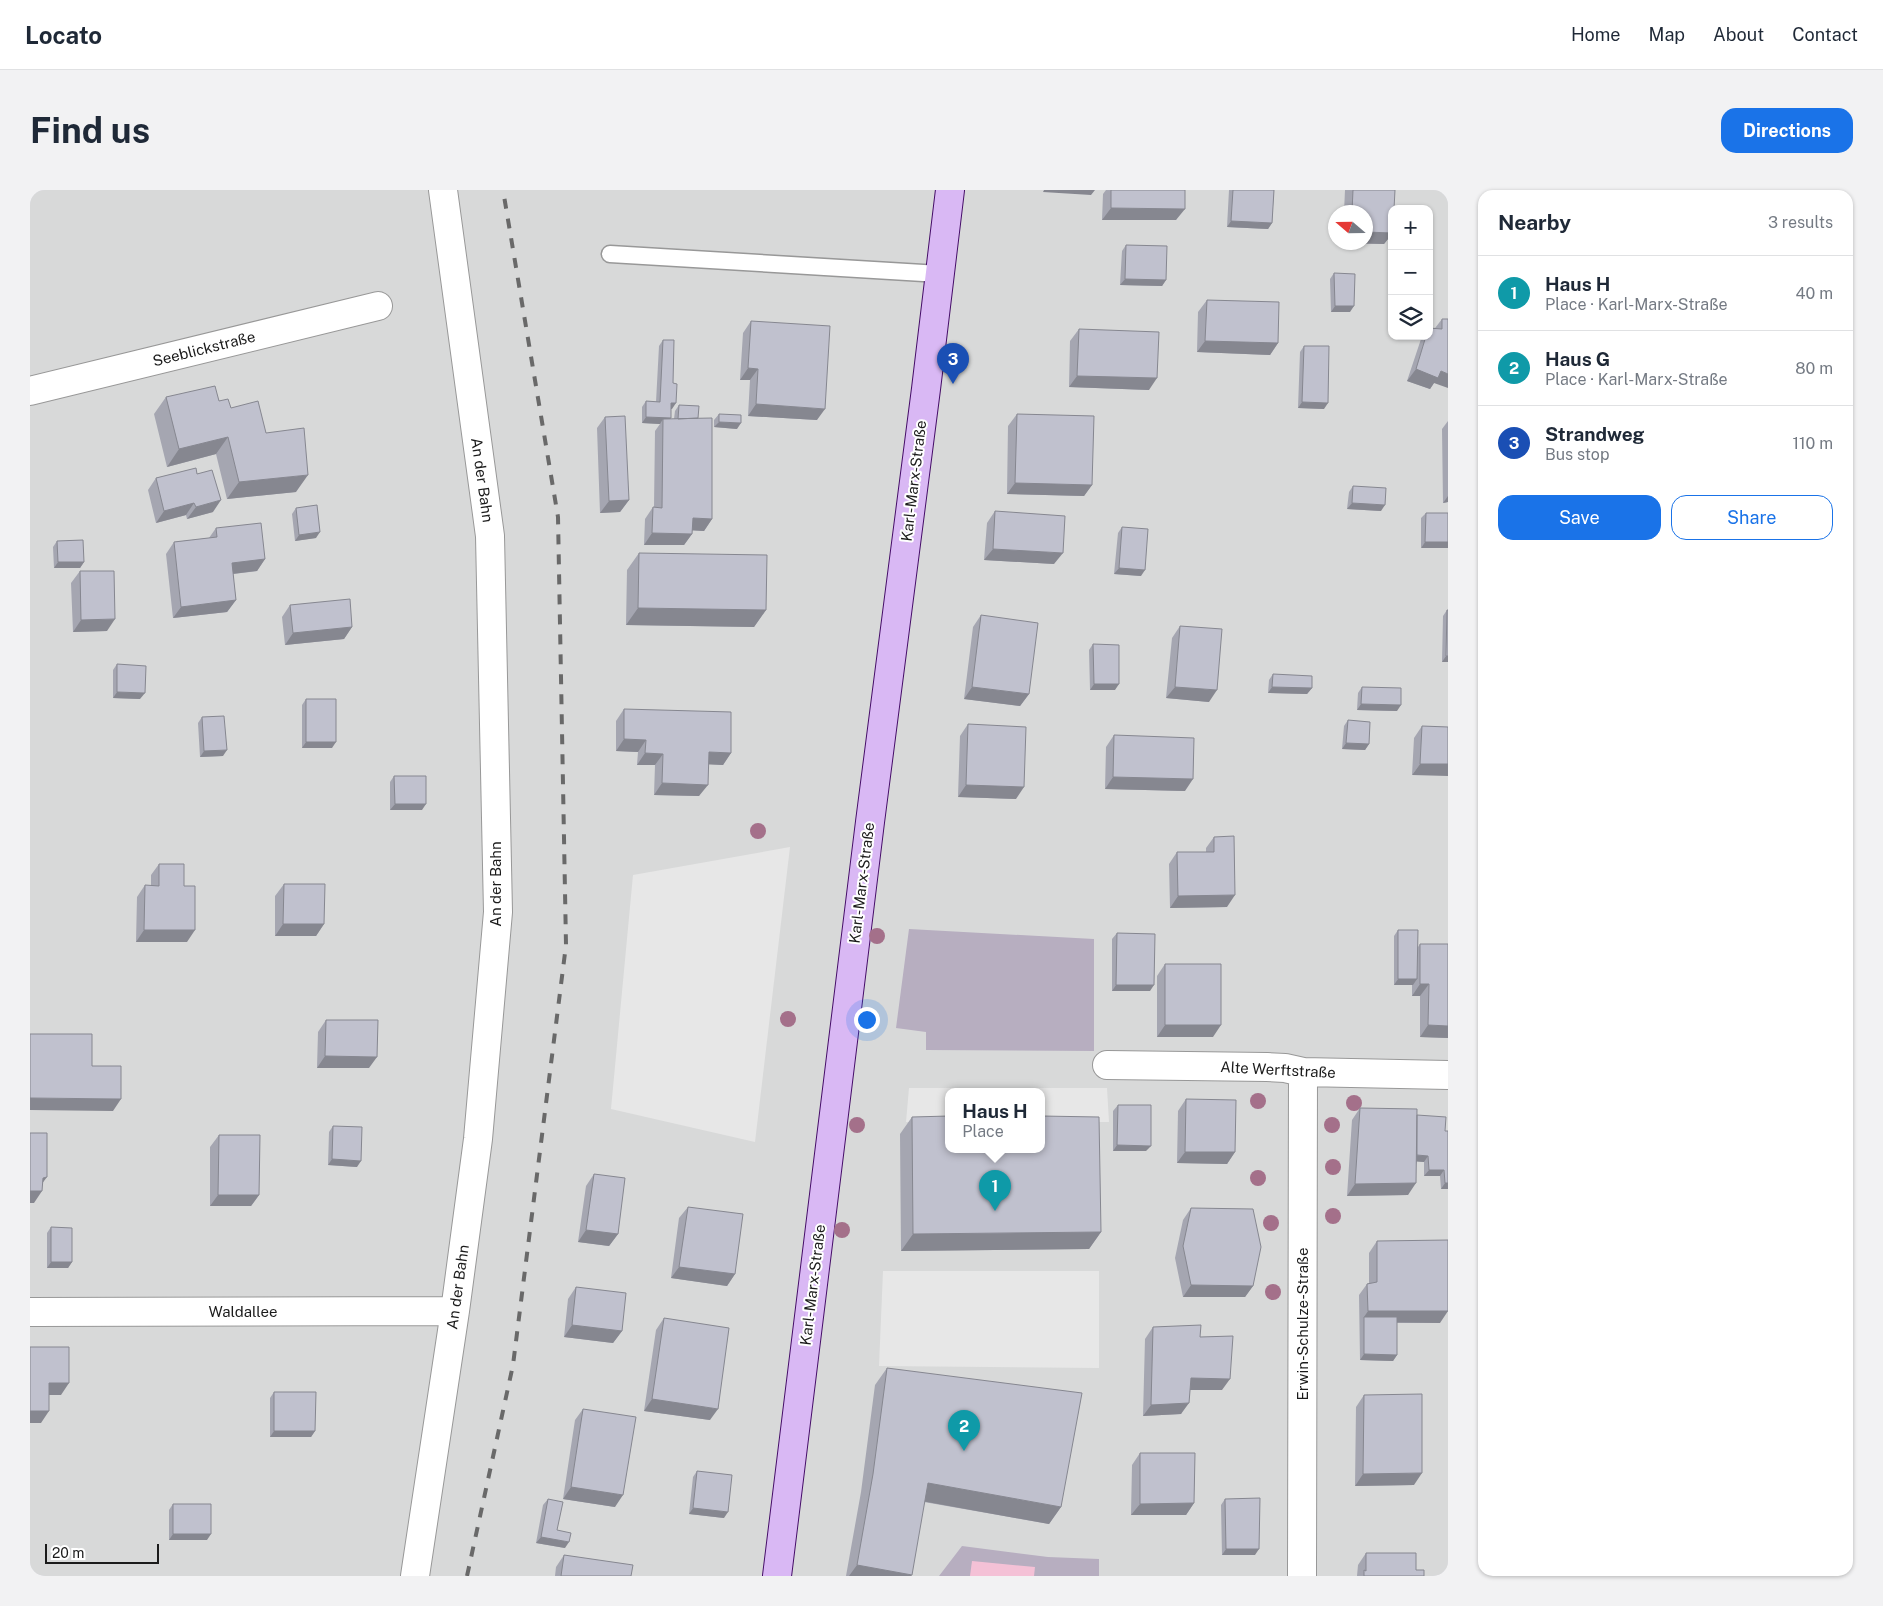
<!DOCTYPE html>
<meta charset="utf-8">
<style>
:root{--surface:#fff;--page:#f2f2f3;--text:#1f2937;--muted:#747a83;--line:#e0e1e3;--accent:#1a73e8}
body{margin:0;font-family:"Public Sans",sans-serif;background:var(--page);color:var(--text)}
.controls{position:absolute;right:15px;top:15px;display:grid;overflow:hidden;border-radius:10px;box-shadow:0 1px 4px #0004}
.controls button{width:45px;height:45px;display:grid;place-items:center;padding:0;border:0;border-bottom:1px solid var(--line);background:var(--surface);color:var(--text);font:25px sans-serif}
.compass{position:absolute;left:1298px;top:15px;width:45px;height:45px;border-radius:50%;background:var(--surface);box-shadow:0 1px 4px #0004;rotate:290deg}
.scale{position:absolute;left:15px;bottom:12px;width:114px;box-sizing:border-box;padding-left:5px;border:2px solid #1b1b1b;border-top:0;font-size:14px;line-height:18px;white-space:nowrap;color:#1b1b1b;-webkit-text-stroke:4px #fff;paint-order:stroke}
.you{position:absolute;left:836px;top:829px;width:18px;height:18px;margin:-12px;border:4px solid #fff;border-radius:50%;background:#1a73e8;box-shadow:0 0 0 8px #1a73e833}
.badge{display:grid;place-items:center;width:32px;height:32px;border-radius:50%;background:var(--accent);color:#fff;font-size:16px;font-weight:700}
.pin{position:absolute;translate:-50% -41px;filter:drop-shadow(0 1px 2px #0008)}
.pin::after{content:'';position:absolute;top:26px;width:18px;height:15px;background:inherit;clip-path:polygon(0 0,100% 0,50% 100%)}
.popup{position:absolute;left:915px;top:898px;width:100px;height:65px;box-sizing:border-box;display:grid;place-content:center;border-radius:10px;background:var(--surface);filter:drop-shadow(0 1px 4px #0005);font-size:16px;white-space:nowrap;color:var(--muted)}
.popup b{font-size:19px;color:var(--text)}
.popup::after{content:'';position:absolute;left:50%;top:100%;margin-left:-10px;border:10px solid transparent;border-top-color:var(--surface)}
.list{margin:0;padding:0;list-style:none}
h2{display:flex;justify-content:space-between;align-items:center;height:65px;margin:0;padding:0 20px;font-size:21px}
h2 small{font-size:16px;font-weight:400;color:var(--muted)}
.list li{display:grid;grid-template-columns:32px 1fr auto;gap:15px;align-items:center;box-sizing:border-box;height:75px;padding:0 20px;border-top:1px solid var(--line)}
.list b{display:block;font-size:19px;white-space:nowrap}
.list p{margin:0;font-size:16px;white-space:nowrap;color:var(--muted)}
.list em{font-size:16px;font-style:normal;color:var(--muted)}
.actions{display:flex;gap:10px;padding:15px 20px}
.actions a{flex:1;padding:11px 0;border:1px solid var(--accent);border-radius:15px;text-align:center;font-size:18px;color:var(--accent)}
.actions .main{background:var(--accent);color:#fff}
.icon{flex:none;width:28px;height:28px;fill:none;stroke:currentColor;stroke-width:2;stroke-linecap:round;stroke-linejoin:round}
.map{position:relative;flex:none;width:1418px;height:1386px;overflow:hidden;border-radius:15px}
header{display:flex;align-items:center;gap:30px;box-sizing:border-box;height:70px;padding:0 25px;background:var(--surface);border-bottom:1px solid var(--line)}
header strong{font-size:24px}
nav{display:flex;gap:28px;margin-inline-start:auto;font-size:18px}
.intro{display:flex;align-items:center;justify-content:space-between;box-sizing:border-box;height:120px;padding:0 30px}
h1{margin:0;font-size:35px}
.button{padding:12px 22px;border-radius:15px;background:var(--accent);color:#fff;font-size:18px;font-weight:700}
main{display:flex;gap:30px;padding:0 30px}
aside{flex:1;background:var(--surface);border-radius:15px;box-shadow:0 1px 4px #0004}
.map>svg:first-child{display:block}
.residential{fill:#d8d9d9;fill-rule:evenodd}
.construction{fill:#b7aec0}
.park{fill:#f4c1d6}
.parking{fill:#e7e7e7}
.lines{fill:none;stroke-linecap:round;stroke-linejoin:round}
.lane-casing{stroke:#989898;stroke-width:19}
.street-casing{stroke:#989898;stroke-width:30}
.secondary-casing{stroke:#450d68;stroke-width:30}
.lane{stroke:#fff;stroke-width:16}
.street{stroke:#fff;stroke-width:28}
.secondary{stroke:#d9b8f4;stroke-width:28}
.rail{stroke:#696969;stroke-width:4;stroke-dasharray:10 10;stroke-linecap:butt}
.tree{fill:#a4708a}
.wall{fill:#a5a6b1}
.shaded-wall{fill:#868790}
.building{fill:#c0c1ce;stroke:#868790}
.labels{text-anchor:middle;stroke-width:4;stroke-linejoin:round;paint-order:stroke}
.street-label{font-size:15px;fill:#1b1b1b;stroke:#fff}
</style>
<header>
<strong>Locato</strong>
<nav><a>Home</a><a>Map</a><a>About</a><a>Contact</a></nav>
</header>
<div class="intro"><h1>Find us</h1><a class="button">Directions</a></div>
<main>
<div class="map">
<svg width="1418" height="1386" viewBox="0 0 1418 1386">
<rect width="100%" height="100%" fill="#e3e2ec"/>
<!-- residential -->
<path class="residential" d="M0,0H1418V1386H0ZM1362,19H1399V146H1362ZM1306,22H1336V52H1306ZM919,902H1011V960H919Z"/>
<!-- construction -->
<path class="construction" d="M879,739L1064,749V861L896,860V842L866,838Z
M932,1356L1018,1367L1069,1369V1386H909Z"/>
<!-- park -->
<path class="park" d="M942,1371L1005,1377L1004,1386H940Z"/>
<!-- parking -->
<path class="parking" d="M760,657L725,952L581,919L603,685Z
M879,898H1077L1079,932H1011V902H919V932H876Z
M853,1081H1069V1178L849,1176Z"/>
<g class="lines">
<!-- lane casing -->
<g class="lane-casing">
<path id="lane" d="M580,64L910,84"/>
</g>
<!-- street casing -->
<g class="street-casing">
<path id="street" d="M0,201L348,116
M1077,875L1237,877L1255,878L1273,882L1418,885
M0,1122L425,1121
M385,1386L425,1121L448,949L468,722L460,346L413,0
M1272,1386L1273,882"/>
</g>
<!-- secondary casing -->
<g class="secondary-casing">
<path id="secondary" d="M747,1386L840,632L896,199L920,0"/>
</g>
<!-- lane -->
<use href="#lane" class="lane"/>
<!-- street -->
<use href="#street" class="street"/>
<!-- secondary -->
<use href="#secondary" class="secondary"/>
<!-- rail -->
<path class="rail" d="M437,1386L483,1175L536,755L528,327L473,0"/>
</g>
<!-- trees -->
<g class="tree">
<circle cx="728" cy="641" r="8"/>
<circle cx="847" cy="746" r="8"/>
<circle cx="758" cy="829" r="8"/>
<circle cx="1228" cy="911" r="8"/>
<circle cx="1324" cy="913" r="8"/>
<circle cx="827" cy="935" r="8"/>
<circle cx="1302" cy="935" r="8"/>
<circle cx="1303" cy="977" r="8"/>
<circle cx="1228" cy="988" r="8"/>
<circle cx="1303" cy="1026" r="8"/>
<circle cx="1241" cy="1033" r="8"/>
<circle cx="812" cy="1040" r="8"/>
<circle cx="1243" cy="1102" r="8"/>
</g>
<!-- wall -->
<path class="wall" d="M1076,0H1155L1146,30H1072L1073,4Z
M1199,0H1244L1242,33L1238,39L1197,37Z
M1315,0H1365L1362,19V44L1354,54L1312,53L1336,52V22H1314Z
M1096,55L1136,90L1132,96L1090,95L1092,61Z
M1304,83L1320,122H1301L1300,89Z
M1177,110L1248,153L1240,165L1167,162L1168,122Z
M1412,129H1418L1404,193L1400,199L1377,191L1391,149L1393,146H1399Z
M721,131L787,230L718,226L720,190H710L713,143Z
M1049,139L1119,200L1039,197L1040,151Z
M633,150L642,219H641L640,229H644L645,221L649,215L668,228L682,329L674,341L662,340V344L654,355H614L615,329L623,317H624L625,241L630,234L612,233V217L616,211L626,212L629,156Z
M1274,156L1294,219L1268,218L1270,162Z
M136,207L189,211L201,218L236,243L266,302L197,309L186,264L137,277L124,224Z
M689,224L707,239L684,237V230Z
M987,224L1062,295L1054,306L977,304L978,236Z
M575,227L599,310L590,322L570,323L567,238Z
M1418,231V312L1413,313L1412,239Z
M167,284L183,322L157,329L156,325L126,333L118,300L126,288Z
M1323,296L1351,321L1317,319L1319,302Z
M266,318L286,348L265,351L262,324Z
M965,321L1024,374L954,370L957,333Z
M1396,323H1418L1391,358V328Z
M1092,337L1111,386L1084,384L1088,343Z
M186,338L235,369L227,381L203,384L206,410L197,422L143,428L136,364L144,352L179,348Z
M27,351L54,372L50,378H24L23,357Z
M609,363L736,420L724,437L596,435L597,380Z
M50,381L77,441L43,442L41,393Z
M260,415L322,437L314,449L255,455L252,427Z
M1417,420L1418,472H1412L1413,426Z
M951,425L999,504L990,516L934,509L943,437Z
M1150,436L1179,512L1136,508L1142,448Z
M1063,454L1085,500H1060L1059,460Z
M87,474L110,509L83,508V480Z
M1243,484L1282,498L1277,504L1238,503L1239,490Z
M1332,497L1367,521L1327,520L1328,503Z
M276,509L302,558H272V515Z
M594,519L701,563L693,575L678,574L669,606L624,605L625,575H607L608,562L586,561V531Z
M172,527L193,566L170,567L168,533Z
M1318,530L1339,554L1335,560L1312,559L1314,536Z
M938,534L986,609L928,607L930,546Z
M1392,536L1418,537L1382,585L1384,548Z
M1084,545L1155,601L1075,599L1076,557Z
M364,586L392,620H360V592Z
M1184,647L1197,717L1140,718L1139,674L1147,662H1176V658Z
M129,674L154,696L157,752H106L107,707L115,695L121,696V685Z
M254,694L294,734L286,746H245V706Z
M1368,740L1388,757L1390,754L1418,848L1390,847V806H1382V795H1364V746Z
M1087,743L1120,801H1082V749Z
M1135,774L1183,847H1127V786Z
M296,830L339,878H287L288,842Z
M1156,909L1205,962L1197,974L1147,973L1148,921Z
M1088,915L1116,961H1083V921Z
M1330,918L1387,925L1415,941H1418V999H1411L1410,986H1394V972L1387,971L1378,1005L1317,1006L1322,930Z
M882,927L1071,1042L1059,1059L871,1061L870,944Z
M303,936L327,977L298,975L299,942Z
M189,945L229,1005L221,1016H180V957Z
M564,984L588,1044L579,1056L548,1052L556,996Z
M658,1017L705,1084L697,1096L641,1088L649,1028Z
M1161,1018L1223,1096L1215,1107H1153L1145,1068L1153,1030Z
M21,1037L42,1072L38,1078H17V1043Z
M1347,1051L1410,1133H1367V1165L1363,1171L1330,1170L1329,1105L1337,1094L1339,1093V1063Z
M546,1097L592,1141L583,1153L534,1147L538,1109Z
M634,1128L680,1230L614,1221L626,1140Z
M1123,1137L1170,1147L1192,1200H1160L1151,1224L1113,1226L1115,1149Z
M857,1178L1031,1317L1019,1334L894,1312L881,1386H816L831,1302L845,1195Z
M244,1202L285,1241L281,1247H240V1208Z
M1334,1205L1384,1295L1325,1296L1326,1217Z
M553,1219L585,1317L533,1309L545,1230Z
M1110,1263L1164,1313L1156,1325H1101L1102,1275Z
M667,1281L694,1328L659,1324L663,1287Z
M518,1309L527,1340L535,1358L506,1353L513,1315Z
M1195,1309L1225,1365H1192L1191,1315Z
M143,1314L177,1350H139V1320Z
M1336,1363L1386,1380L1394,1386H1327L1328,1375Z
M534,1365L601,1386H525L526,1377Z"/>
<!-- shaded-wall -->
<path class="shaded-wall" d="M1014,0H1065L1061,5L1013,2Z
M1081,18L1155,19L1146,30H1072Z
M1201,31L1242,33L1238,39L1197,37Z
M1336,42L1362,43V44L1354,54L1312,53L1336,52Z
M1095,89L1136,90L1132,96L1090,95Z
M1305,116H1324L1320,122H1301Z
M1175,151L1248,153L1240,165L1167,162Z
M718,178L728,179L720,190H710Z
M1386,179L1411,181L1418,184V198L1404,193L1400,199L1377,191Z
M1047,186L1127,188L1119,200L1039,197Z
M1272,212L1298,213L1294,219L1268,218Z
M641,213H646L642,219H637Z
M726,214L795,219L787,230L718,226Z
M616,227L641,228L636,234L633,229L630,234L612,233Z
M689,232L711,233L707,239L684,237Z
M198,247L186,264L137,277L149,259Z
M278,285L266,302L197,309L209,292Z
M985,293L1062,295L1054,306L977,304Z
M1418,306V312L1413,313Z
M191,310L183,322L157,329L166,317Z
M599,310L590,322L570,323L579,311Z
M164,313L156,325L126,333L134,321Z
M1322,313L1355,315L1351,321L1317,319Z
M663,328L682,329L674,341L654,340Z
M290,342L286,348L265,351L269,345Z
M622,343L662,344L654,355H614Z
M1395,352H1418V358H1391Z
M963,359L1033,363L1024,374L954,370Z
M235,369L227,381L194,385L202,373Z
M28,372H54L50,378H24Z
M1089,378L1115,380L1111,386L1084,384Z
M206,410L197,422L143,428L151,417Z
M608,418L736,420L724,437L596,435Z
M85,429L77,441L43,442L51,430Z
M322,437L314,449L255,455L263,443Z
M1416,466H1418V472H1412Z
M1064,494H1089L1085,500H1060Z
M942,497L999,504L990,516L934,509Z
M1145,497L1187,500L1179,512L1136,508Z
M1242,497L1282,498L1277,504L1238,503Z
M87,502L115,503L110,509L83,508Z
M1331,514L1371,515L1367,521L1327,520Z
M594,549L616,550L608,562L586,561Z
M276,552H306L302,558H272Z
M1316,553L1339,554L1335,560L1312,559Z
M197,560L193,566L170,567L174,561Z
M679,562L701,563L693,575L670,574Z
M615,563L633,564L625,575H607Z
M1390,574H1418V586L1382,585Z
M1083,587L1163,589L1155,601L1075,599Z
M632,593L678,595L669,606L624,605Z
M936,595L994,597L986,609L928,607Z
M365,614H396L392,620H360Z
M1205,705L1197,717L1140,718L1148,706Z
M253,734H294L286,746H245Z
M114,740H165L157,752H106Z
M1368,789H1387L1383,795H1364Z
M1390,794H1399L1390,806H1382Z
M1086,795H1124L1120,801H1082Z
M1135,835H1191L1183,847H1127Z
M1398,835L1418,836V848L1390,847Z
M295,866L347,867L339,878H287Z
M0,908L91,909L83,921L0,920Z
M1087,955L1121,956L1116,961H1083Z
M1155,962H1205L1197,974L1147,973Z
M1382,965L1398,966L1394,972L1378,971Z
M302,969L331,971L327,977L298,975Z
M1399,980H1414L1410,986H1394Z
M17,987L8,999L13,988Z
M1386,993L1378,1005L1317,1006L1325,994Z
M1415,993H1418V999H1411Z
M0,1001H12L4,1013H0Z
M188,1005H229L221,1016H180Z
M556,1040L588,1044L579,1056L548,1052Z
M1071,1042L1059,1059L871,1061L883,1044Z
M21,1072H42L38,1078H17Z
M649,1077L705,1084L697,1096L641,1088Z
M1161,1095L1223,1096L1215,1107H1153Z
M1338,1121H1418L1410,1133L1334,1132V1127Z
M542,1135L592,1141L583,1153L534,1147Z
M1334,1164L1367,1165L1363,1171L1330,1170Z
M1161,1188L1200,1189L1192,1200H1152Z
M19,1193H39L31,1205H11Z
M622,1209L688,1219L680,1230L614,1221Z
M1159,1213L1151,1224L1113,1226L1121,1215Z
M0,1221H19L11,1233H0Z
M244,1241H285L281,1247H240Z
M1392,1283L1384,1295L1325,1296L1333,1284Z
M898,1293L1031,1317L1019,1334L886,1310Z
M541,1297L593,1305L585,1317L533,1309Z
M1164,1313L1156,1325H1101L1110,1314Z
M663,1318L698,1322L694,1328L659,1324Z
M143,1344H181L177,1350H139Z
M511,1347L539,1352L535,1358L506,1353Z
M1196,1359H1229L1225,1365H1192Z
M827,1375L882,1385L881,1386H819Z"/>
<!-- building -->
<path class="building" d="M1081,0H1155V19L1081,18Z
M1203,0H1244L1242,33L1201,31Z
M1323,0H1365L1364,19H1362V43L1336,42V22H1322Z
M1096,55L1137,56L1136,90L1095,89Z
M1304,83L1325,84L1324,116H1305Z
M1177,110L1249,112L1248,153L1175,151Z
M1412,129H1418V184L1411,181L1408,188L1386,179L1396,146H1399V138L1412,139Z
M721,131L800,136L795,219L726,214L728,179L718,178Z
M1049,139L1129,142L1127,188L1047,186Z
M633,150H644L643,193L647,194L646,213H641V228L616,227V211L630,212Z
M1274,156H1299L1298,213L1272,212Z
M185,196L189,211L198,209L201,218L228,211L236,243L274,238L278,285L209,292L198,247L149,259L136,207Z
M649,215L669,216L668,228L648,229Z
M689,224L711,225V233L689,232Z
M987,224L1064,226L1062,295L985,293Z
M595,226L599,310L579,311L575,227Z
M682,228V329L663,328L662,344L622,343L623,317L632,318L633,229Z
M166,278L167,284L182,280L191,310L166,317L164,313L134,321L126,288Z
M1323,296L1356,298L1355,315L1322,313Z
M287,315L290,342L269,345L266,318Z
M965,321L1035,326L1033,363L963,359Z
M1396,323H1418V352H1395Z
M231,333L235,369L202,373L206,410L151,417L144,352L187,347L186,338Z
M1092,337L1118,339L1115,380L1089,378Z
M53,350L54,372H28L27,351Z
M609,363L737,365L736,420L608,418Z
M50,381H84L85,429L51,430Z
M320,409L322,437L263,443L260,415Z
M1417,420H1418V466H1416Z
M951,425L1008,433L999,504L942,497Z
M1150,436L1192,439L1187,500L1145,497Z
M1063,454L1089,455V494H1064Z
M87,474L116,476L115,503L87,502Z
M1243,484L1282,486V498L1242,497Z
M1332,497L1371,498V515L1331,514Z
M276,509H306V552H276Z
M594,519L701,522V563L679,562L678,595L632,593L633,564L615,563L616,550L594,549Z
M194,526L197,560L174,561L172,527Z
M1318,530L1340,532L1339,554L1316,553Z
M938,534L996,537L994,597L936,595Z
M1392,536L1418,537V574H1390Z
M1084,545L1164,548L1163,589L1083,587Z
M364,586H396V614H365Z
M1204,646L1205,705L1148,706L1147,662H1184V647Z
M129,674H154V696H165V740H114L115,695L129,696Z
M254,694H295L294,734H253Z
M1368,740H1388L1387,789H1368Z
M1087,743L1125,744L1124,795H1086Z
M1390,754H1418V836L1398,835L1399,794H1390Z
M1135,774H1191V835H1135Z
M296,830H348L347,867L295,866Z
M0,844H62V876H91V909L0,908Z
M1156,909L1206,910L1205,962H1155Z
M1088,915H1121V956L1087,955Z
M1330,918L1387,919L1386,993L1325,994Z
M1387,925L1416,927L1415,941H1418V993H1415L1414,980H1399L1398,966L1387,965Z
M919,926V960H1011V926L1069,927L1071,1042L883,1044L882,927Z
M303,936L332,937L331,971L302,969Z
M0,943H17V987L13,988L12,1001H0Z
M189,945H230L229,1005H188Z
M564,984L595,988L588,1044L556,1040Z
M658,1017L713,1024L705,1084L649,1077Z
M1161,1018L1223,1019L1231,1057L1223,1096L1161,1095L1153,1056Z
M21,1037L42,1038V1072H21Z
M1418,1050V1121H1338L1337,1094L1347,1092V1051Z
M546,1097L596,1103L592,1141L542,1135Z
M1334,1127H1367V1165L1334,1164Z
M634,1128L699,1138L688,1219L622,1209Z
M1171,1135L1170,1147L1203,1146L1200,1189L1161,1188L1159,1213L1121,1215L1123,1137Z
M0,1157H39V1193H19V1221H0Z
M857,1178L1052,1203L1031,1317L898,1293L882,1385L827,1375L843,1284Z
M244,1202H286L285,1241H244Z
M1392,1204V1283L1333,1284L1334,1205Z
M553,1219L606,1227L593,1305L541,1297Z
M1110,1263H1165L1164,1313L1110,1314Z
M667,1281L702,1285L698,1322L663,1318Z
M1230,1308L1229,1359H1196L1195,1309Z
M518,1309L533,1312L527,1340L541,1343L539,1352L511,1347Z
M143,1314H181V1344H143Z
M1336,1363H1386V1380H1394V1386H1334V1380L1336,1381Z
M534,1365L603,1375L601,1386H531Z"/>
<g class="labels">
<!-- street labels -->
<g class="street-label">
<text transform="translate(174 159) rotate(-14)" y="5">Seeblickstraße</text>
<text transform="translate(452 290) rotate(82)" y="5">An der Bahn</text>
<text transform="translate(884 291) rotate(-83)" y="5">Karl-Marx-Straße</text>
<text transform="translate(832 693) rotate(-83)" y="5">Karl-Marx-Straße</text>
<text transform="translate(466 694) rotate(-90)" y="5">An der Bahn</text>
<text transform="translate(1248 880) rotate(3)" y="5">Alte Werftstraße</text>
<text transform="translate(783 1095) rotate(-83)" y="5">Karl-Marx-Straße</text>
<text transform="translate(428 1097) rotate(-82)" y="5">An der Bahn</text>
<text x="213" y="1127">Waldallee</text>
<text transform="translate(1273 1134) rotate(-90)" y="5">Erwin-Schulze-Straße</text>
</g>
</g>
</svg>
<div class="controls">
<button>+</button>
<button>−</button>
<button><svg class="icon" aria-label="layers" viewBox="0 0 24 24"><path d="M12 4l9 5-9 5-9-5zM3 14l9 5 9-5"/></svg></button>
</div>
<svg class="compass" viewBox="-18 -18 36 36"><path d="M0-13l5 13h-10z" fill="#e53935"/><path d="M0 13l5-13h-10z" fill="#747a83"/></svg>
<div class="scale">20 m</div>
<div class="you"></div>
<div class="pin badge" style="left:965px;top:1021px;background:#0f9aa8">1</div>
<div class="popup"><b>Haus H</b>Place</div>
<div class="pin badge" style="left:934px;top:1261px;background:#0f9aa8">2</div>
<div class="pin badge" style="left:923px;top:194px;background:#1a4fb4">3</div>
</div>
<aside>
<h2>Nearby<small>3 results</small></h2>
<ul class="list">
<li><span class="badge" style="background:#0f9aa8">1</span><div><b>Haus H</b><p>Place · Karl-Marx-Straße</p></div><em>40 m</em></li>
<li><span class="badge" style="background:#0f9aa8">2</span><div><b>Haus G</b><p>Place · Karl-Marx-Straße</p></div><em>80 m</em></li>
<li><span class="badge" style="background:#1a4fb4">3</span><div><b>Strandweg</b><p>Bus stop</p></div><em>110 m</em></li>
</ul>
<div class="actions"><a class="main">Save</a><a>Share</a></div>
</aside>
</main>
